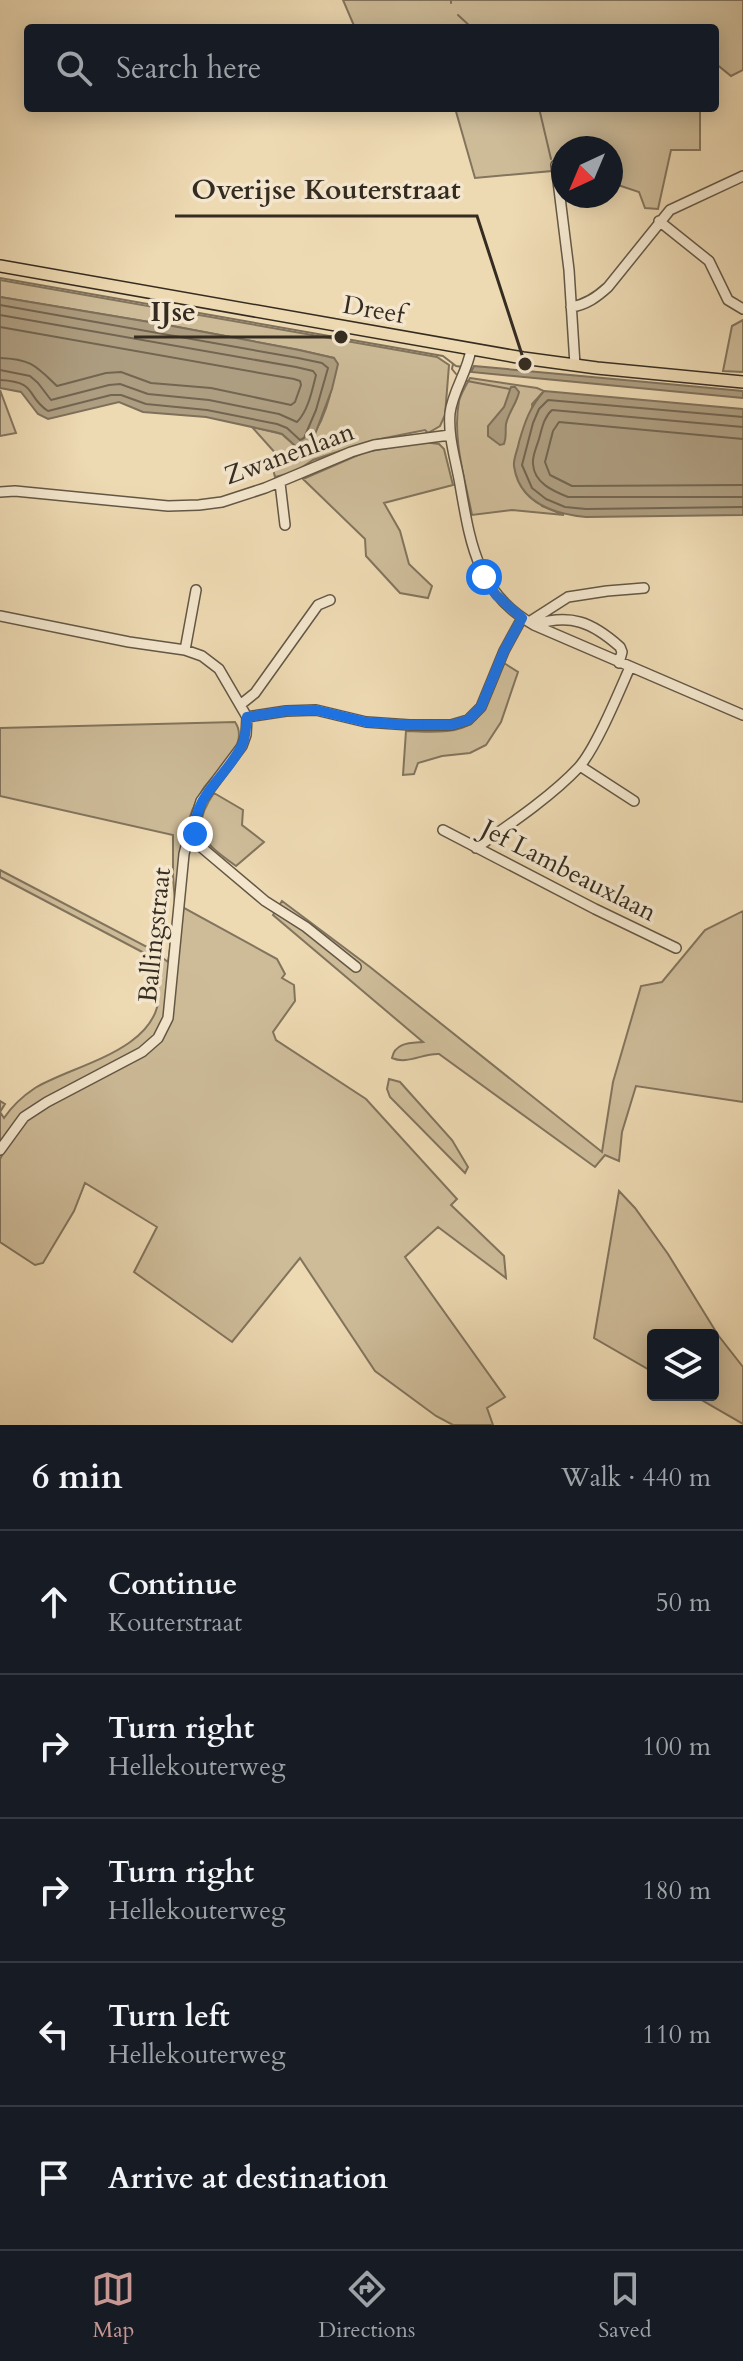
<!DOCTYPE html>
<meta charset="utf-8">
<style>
:root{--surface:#171b24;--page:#20242c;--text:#f1f3f6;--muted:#9ea1a6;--line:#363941;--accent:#c59692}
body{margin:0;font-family:Cardo,serif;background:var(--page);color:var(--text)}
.controls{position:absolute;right:24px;bottom:24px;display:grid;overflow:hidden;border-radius:8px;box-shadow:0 4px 20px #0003}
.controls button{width:72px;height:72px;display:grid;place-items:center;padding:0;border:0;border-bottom:2px solid var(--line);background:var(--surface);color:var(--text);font:40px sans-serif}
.compass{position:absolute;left:551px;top:136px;width:72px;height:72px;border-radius:50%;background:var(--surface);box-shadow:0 4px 20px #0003;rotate:224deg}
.stop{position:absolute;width:24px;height:24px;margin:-18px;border:6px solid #1a73e8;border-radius:50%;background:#fff}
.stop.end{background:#1a73e8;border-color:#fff;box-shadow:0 2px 8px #0008}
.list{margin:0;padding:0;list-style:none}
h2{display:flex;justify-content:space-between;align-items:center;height:104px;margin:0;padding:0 32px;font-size:34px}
h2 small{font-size:26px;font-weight:400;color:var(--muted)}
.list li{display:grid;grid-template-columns:52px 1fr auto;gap:24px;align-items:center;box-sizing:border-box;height:144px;padding:0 32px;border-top:2px solid var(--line)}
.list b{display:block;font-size:30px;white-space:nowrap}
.list p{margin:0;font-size:26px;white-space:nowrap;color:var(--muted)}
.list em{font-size:26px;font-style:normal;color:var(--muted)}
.icon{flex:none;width:44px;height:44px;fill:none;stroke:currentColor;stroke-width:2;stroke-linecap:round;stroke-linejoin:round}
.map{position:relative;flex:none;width:743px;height:1425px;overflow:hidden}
.search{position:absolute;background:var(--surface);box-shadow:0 4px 20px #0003;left:24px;right:24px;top:24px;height:88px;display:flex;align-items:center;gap:20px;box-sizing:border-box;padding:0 28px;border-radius:8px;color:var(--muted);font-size:30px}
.sheet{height:824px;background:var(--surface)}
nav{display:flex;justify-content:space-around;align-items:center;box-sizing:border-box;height:112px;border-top:2px solid var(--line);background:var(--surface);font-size:22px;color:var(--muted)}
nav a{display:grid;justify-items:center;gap:4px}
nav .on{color:var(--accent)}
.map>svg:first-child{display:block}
.green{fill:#cebc99;stroke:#82745d;stroke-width:2}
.water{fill:#ae9e81;stroke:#7e705b;stroke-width:2}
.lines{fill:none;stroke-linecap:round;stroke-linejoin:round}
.shore{stroke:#726551;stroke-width:2}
.stream{stroke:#7e705b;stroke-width:2}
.minor-casing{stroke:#635745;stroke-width:12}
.major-casing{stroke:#352c21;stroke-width:14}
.minor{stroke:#f3e6cd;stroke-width:9}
.major{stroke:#edd9b2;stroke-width:11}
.route{stroke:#1a73e8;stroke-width:10}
.labels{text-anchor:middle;stroke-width:7;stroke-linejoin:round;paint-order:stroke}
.street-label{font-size:26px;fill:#352c21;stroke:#f3e6cd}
.leader{fill:none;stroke:#352c21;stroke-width:3}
.callout-dot{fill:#352c21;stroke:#f3e6cd;stroke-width:3}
.callout-label{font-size:28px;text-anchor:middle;font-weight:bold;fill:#352c21;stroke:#f3e6cd;stroke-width:7;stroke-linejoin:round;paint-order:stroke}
</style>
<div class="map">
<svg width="743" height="1425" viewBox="0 0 743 1425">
<rect width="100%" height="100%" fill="#edd9b2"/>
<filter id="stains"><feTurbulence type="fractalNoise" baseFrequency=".0025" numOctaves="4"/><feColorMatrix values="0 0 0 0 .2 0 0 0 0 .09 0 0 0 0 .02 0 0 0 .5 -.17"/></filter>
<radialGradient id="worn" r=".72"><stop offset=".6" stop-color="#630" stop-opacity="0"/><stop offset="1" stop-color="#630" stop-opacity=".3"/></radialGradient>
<!-- green -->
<path class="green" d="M343,0H743V70L731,76L715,63V28H355Z
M455,108H700V150H671L658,209L645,208L639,192L612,183L611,148H563V170L475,178Z
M0,280L437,357L449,365L445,415L440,426L428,433L425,430L375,440L340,451L313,460L295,472L275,477L273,469L278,456L252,427L282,434L301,451C323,428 335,390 334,358L299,350L167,325L0,297Z
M743,320V372L723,371L732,326Z
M470,378L537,388L544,391L532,404L542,506L564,515L512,510L472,515C465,479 452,438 459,401C461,393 466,385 470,378Z
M0,390L16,433L0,436Z
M423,442L439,444L444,449L453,485L384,503L400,531L409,564L432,586L428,598L400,593L366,556L365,539L303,479L365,452Z
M504,663L518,672L501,722L486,745L470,753L442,756L418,763L414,774L403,775L406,731C478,735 479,726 504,663Z
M235,722C251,745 215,771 203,789C181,824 180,863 175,903L173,876V835L0,796V728Z
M214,793L243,810L242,825L264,842L236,866C204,843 188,831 214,793Z
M0,870L151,949L168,962L177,904L277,959L285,974L282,978L294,985L295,1001L273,1032L276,1040L366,1099L457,1199L451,1205L504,1256L506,1278L438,1227L405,1257L505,1397L487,1408L493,1425H453L436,1416L375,1371L300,1258L232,1342L134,1272L157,1227L85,1183L74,1211L43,1263L35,1265L0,1242V1159L12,1137L0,1145V1101L5,1104L0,1112L4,1118C12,1106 23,1096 35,1088C73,1065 156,1051 159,996C160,983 149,968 148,955L0,877Z
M282,901L370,967L602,1152L613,1082L641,986L662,982L705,930L743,911V1102L636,1086L622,1132L619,1161L605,1155L595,1167L439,1054C423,1053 407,1065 392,1058C395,1042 411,1043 423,1042L273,915Z
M389,1079L400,1082L452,1140L468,1167L465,1173L390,1097L387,1089Z
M619,1191L635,1208L668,1254L718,1335L743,1367V1424L693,1395H713V1335H653V1372L594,1338Z"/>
<!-- water -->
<path class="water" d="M0,297L167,325L299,350L334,358L338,364L332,389L309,450L301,451L282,434L275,432L206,417L143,412L119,402L48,419L38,414L21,392L0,388Z
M474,366L743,391V398L471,372Z
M511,387H515L519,392C517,403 508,413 506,424C505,431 507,436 504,444L500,445L488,436V426L504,407Z
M544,391L743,409V515L586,517C554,514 519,503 514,466C513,459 518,449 519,442C525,421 530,407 544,391Z"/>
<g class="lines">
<!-- shore -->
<path class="shore" d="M0,305L298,358L322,363L328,368L316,410L304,438L300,440L287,428L277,424L207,410L146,404L121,395H111L48,411C25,396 39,382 0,380
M0,315L296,367L313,371L316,375C312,391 308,411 297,422L279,414L209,400L148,394L120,384L109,385L51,400L38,383L30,376L0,370
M0,327L294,379L300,381L301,385L295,402L291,405L211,388L151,383L121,372L106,373L57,386C36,366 31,359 0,358
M743,417L548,400L539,409L533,423L522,465L532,488L546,499L565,507L586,509L743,507
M743,427L552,410C544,417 542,428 539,439C537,446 532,456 533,464C534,483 553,491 568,497H743
M743,439L559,422L553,431L545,462L550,475L572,486L743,485"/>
<!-- stream -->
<path class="stream" d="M451,0V3
M458,15L472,28
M539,108L551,159
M0,278L443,356L456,366L463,367
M453,364L452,369L456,374
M467,381L510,389"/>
<!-- minor casing -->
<g class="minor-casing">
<path id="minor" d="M556,165L569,270L575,365
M659,221L709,261L728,300L743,309
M571,307C586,305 597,297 608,287L670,210L743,176
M471,349C468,371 453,390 450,413C448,435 455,458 459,479C470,540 475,592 534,625L743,715
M280,483L285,525
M0,492L15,491L168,506L199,505L222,502L265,488L351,452L374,445L450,435
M0,616L129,642L185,650L202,656L219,669L247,717
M529,622L568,597L607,591L644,588
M534,625C570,613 592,622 620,647L622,652L619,663
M185,650L196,590
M240,705L255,693L318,605L330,600
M247,717L246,735L242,746L201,801L194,824L195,834L201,847L265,901L306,927L356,967
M247,717L286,711L316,710L366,722L410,725H451L468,720L481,707L504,651L522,618
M580,766L634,801
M443,830L595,909L676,948
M476,848C509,825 552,796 579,767C596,748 619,692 630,667
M0,1150L24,1117L47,1102L142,1052L158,1038L168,1018L184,854L188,839L195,834"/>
</g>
<!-- major casing -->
<g class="major-casing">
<path id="major" d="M0,266L523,358L597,368L743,382"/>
</g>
<!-- minor -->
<use href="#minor" class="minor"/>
<!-- major -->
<use href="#major" class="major"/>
</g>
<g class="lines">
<!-- route -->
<path class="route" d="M195,834C193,793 228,777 243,743C246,735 246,726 247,717L286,711L316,710L366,722L410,725H451L468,720L481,707L504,651L522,618L496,595L484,577"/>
</g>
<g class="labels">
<!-- street labels -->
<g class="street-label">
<text transform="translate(374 309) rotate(10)" y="9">Dreef</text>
<text transform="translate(289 453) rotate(-20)" y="9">Zwanenlaan</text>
<text transform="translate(569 870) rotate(27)" y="9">Jef Lambeauxlaan</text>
<text transform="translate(154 935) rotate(-84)" y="9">Ballingstraat</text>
</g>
</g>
<!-- callouts -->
<path class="leader" d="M525 364L477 216H175M341 337L212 337H134"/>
<g class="callout-dot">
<circle cx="525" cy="364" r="8"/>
<circle cx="341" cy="337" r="8"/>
</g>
<g class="callout-label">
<text x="326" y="199">Overijse Kouterstraat</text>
<text x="173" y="321">IJse</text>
</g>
<rect width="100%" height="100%" filter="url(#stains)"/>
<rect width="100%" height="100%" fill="url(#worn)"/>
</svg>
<div class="controls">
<button><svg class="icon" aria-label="layers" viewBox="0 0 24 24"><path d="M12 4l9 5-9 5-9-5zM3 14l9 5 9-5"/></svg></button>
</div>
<svg class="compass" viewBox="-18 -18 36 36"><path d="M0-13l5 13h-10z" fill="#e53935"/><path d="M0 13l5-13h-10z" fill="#9ea1a6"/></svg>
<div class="stop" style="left:484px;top:577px"></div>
<div class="stop end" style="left:195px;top:834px"></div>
<div class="search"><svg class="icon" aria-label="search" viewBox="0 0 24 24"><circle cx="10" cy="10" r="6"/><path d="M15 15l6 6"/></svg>Search here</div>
</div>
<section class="sheet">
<h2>6 min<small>Walk · 440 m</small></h2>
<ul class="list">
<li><svg class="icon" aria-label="ahead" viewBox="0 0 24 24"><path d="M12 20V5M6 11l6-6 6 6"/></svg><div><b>Continue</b><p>Kouterstraat</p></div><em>50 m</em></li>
<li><svg class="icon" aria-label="right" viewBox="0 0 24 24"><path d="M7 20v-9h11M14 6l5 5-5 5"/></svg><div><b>Turn right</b><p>Hellekouterweg</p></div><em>100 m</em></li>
<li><svg class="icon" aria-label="right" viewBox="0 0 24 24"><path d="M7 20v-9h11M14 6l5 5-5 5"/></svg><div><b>Turn right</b><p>Hellekouterweg</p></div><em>180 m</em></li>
<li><svg class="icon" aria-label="left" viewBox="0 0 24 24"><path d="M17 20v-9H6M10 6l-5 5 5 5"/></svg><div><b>Turn left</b><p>Hellekouterweg</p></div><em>110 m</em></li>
<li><svg class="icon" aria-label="arrive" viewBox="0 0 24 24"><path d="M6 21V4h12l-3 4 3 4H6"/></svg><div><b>Arrive at destination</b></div></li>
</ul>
</section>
<nav>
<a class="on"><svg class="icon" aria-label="map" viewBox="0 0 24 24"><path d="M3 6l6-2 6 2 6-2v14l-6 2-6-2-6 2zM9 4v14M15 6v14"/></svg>Map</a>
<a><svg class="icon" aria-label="directions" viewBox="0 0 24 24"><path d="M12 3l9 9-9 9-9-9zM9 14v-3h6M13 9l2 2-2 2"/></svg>Directions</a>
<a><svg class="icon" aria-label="saved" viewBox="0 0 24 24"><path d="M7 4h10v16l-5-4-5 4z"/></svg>Saved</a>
</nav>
